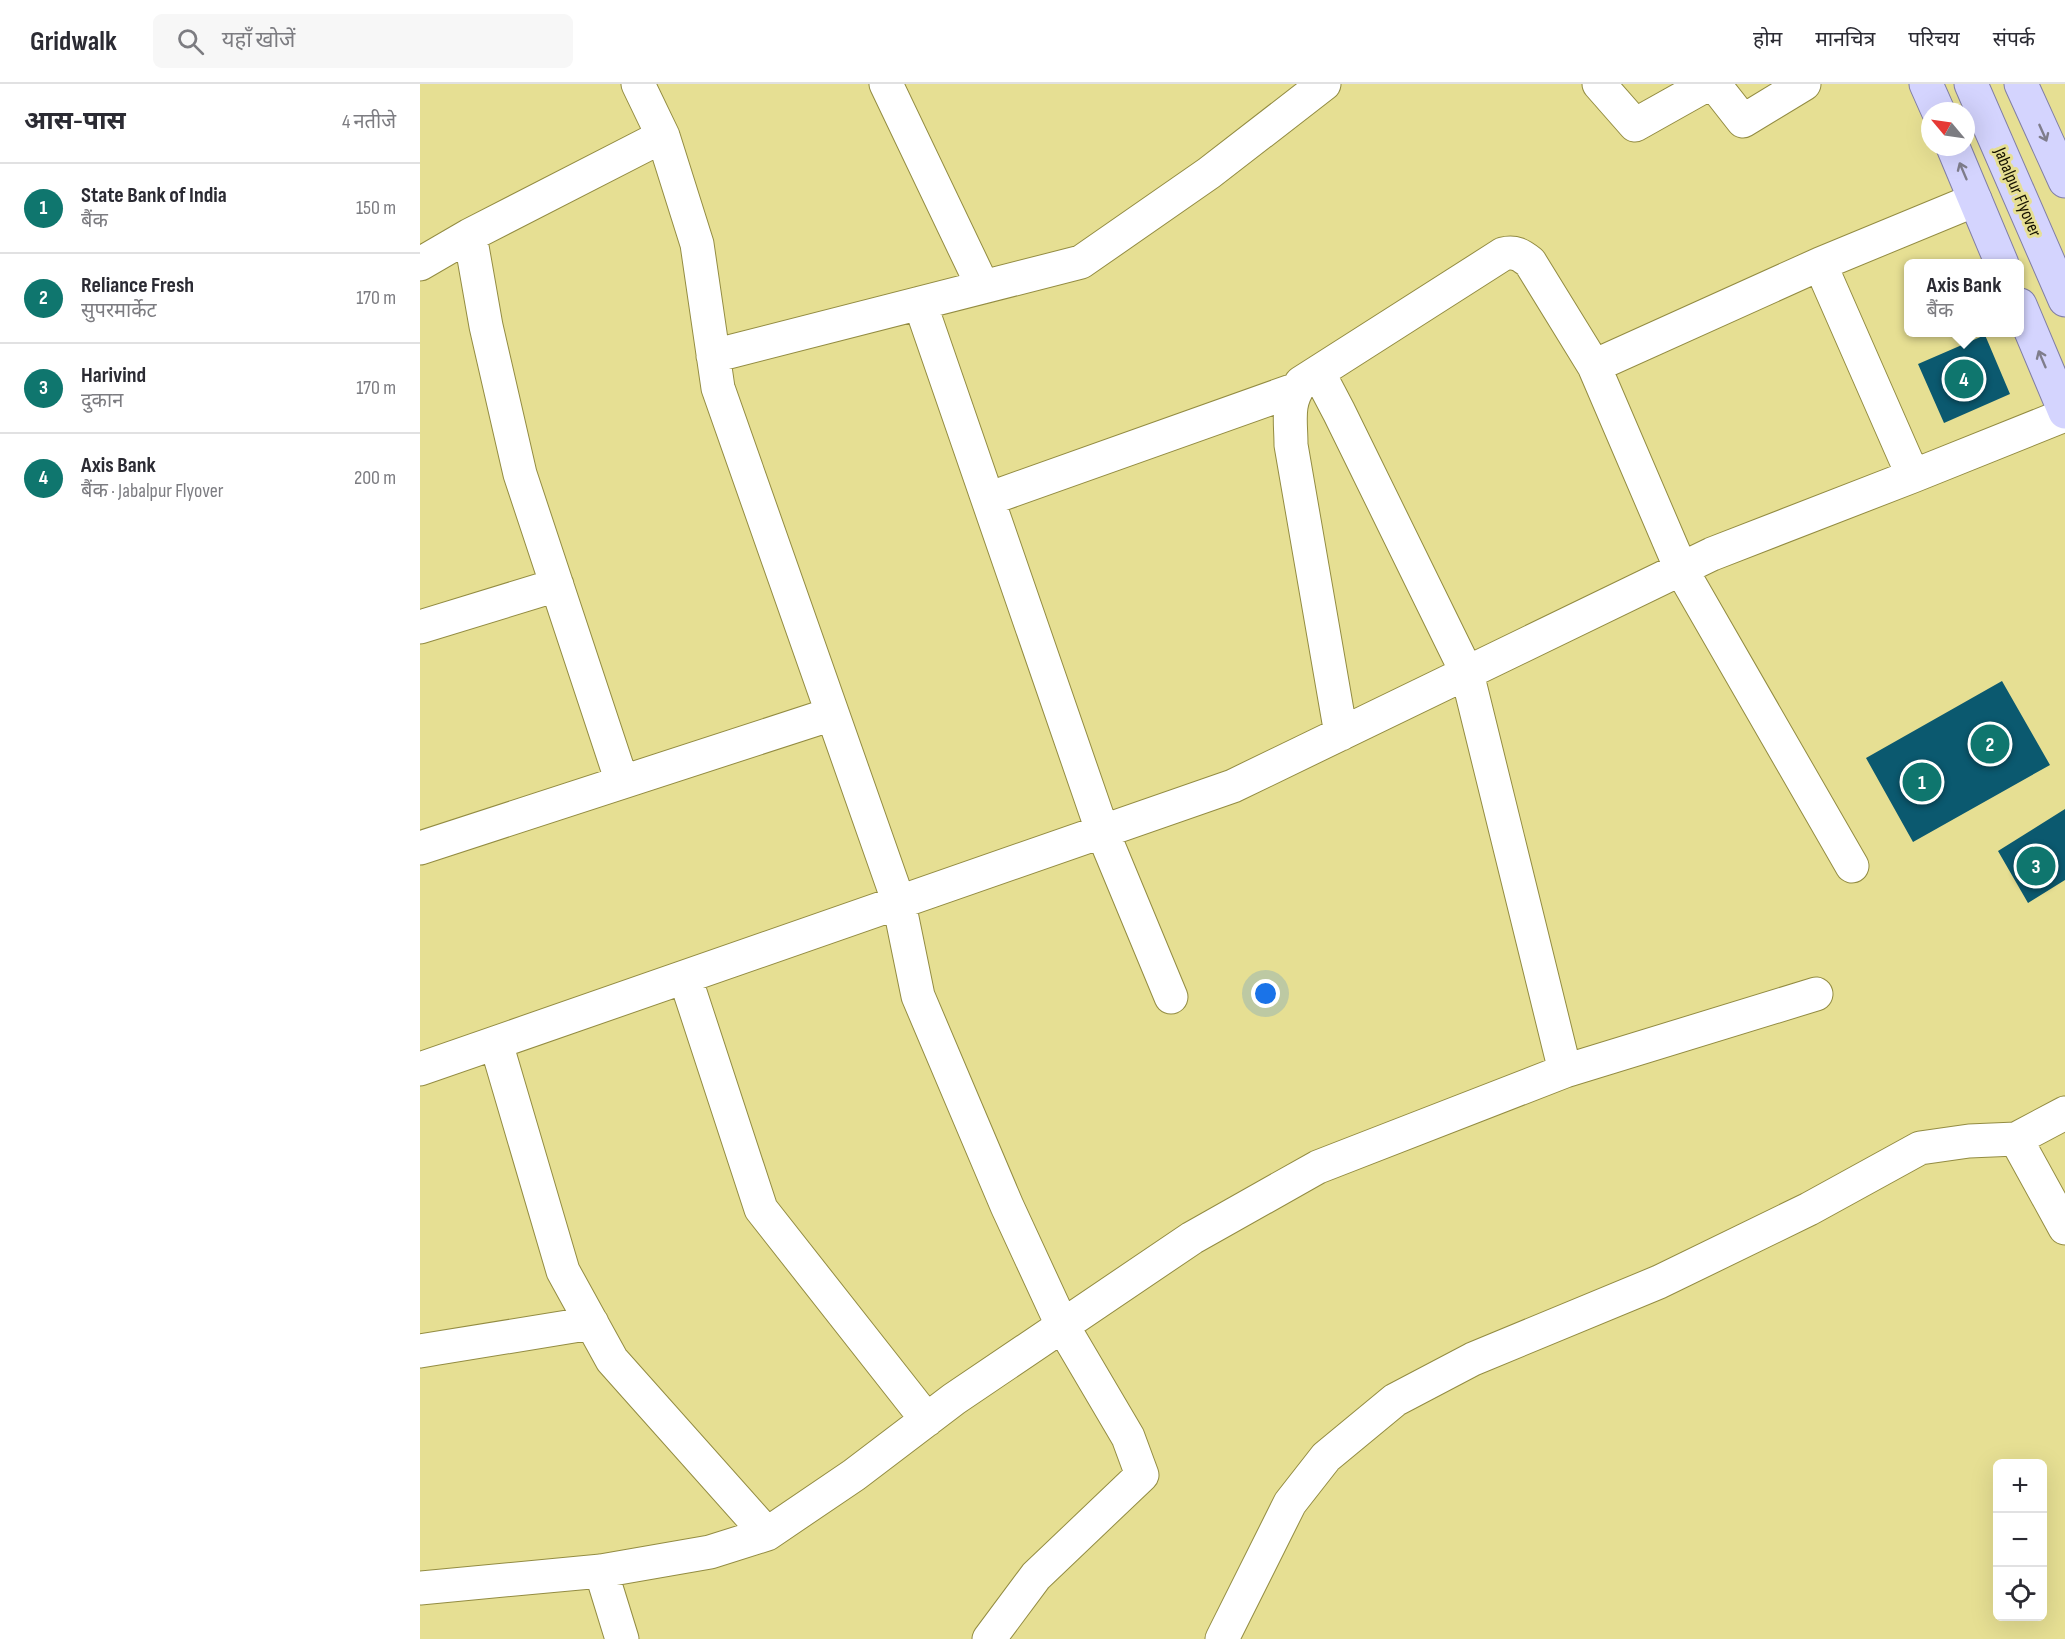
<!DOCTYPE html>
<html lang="hi">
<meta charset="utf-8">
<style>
:root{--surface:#fff;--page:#f7f7f7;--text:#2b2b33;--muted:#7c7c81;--line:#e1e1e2;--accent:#0f766e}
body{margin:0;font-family:"Sofia Sans Condensed","Noto Sans Devanagari",sans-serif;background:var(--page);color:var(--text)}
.controls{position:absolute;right:18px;bottom:18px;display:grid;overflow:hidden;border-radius:9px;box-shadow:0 6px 24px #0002}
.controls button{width:54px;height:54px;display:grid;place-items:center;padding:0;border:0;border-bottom:2px solid var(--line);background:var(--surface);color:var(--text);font:30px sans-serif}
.compass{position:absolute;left:1501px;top:18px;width:54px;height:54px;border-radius:50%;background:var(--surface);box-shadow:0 6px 24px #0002;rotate:299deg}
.you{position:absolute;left:846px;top:910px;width:21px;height:21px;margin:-15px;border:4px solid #fff;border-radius:50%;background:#1a73e8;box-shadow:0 0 0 9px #1a73e833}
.badge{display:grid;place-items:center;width:39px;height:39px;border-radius:50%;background:var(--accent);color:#fff;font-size:20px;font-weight:700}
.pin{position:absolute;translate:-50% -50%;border:3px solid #fff;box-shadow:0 2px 6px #0006}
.popup{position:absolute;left:1484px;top:175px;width:120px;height:78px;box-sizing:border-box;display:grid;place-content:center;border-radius:9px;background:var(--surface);filter:drop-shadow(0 2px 4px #0005);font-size:20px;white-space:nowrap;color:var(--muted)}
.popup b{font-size:22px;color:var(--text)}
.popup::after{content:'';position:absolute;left:50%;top:100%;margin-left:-12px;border:12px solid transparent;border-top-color:var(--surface)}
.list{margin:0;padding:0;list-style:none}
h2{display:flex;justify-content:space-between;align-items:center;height:78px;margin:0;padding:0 24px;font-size:26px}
h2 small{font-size:20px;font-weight:400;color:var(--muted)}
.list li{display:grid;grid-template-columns:39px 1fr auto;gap:18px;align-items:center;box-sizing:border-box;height:90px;padding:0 24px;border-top:2px solid var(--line)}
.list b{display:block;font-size:22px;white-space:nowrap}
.list p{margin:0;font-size:20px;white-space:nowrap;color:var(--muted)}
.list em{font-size:20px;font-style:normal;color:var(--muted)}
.icon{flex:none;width:33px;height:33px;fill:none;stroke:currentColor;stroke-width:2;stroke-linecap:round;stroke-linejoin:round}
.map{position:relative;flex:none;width:1645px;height:1555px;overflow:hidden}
header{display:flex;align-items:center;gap:36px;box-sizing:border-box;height:84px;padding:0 30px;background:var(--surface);border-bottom:2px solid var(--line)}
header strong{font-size:28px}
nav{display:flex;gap:33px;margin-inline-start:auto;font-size:21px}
.search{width:420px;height:54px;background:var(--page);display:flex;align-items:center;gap:15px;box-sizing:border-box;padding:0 21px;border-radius:9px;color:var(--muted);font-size:22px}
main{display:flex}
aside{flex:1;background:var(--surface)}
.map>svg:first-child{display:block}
.building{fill:#0b596f}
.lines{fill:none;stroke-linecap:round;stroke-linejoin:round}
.minor-casing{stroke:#938c42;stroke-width:35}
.major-casing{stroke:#807ea5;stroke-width:35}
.minor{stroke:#fff;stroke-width:33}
.major{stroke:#d4d4fe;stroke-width:33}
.oneway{stroke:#7f7d8c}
.labels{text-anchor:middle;stroke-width:6;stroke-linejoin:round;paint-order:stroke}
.street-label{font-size:18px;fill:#171300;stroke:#e6df93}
</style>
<header>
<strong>Gridwalk</strong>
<div class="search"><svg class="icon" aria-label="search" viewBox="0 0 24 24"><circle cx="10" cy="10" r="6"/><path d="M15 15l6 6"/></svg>यहाँ खोजें</div>
<nav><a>होम</a><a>मानचित्र</a><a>परिचय</a><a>संपर्क</a></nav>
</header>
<main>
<aside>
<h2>आस-पास<small>4 नतीजे</small></h2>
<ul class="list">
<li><span class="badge">1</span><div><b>State Bank of India</b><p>बैंक</p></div><em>150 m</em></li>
<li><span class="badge">2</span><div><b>Reliance Fresh</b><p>सुपरमार्केट</p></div><em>170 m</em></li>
<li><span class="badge">3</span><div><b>Harivind</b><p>दुकान</p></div><em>170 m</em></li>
<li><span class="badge">4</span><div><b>Axis Bank</b><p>बैंक · Jabalpur Flyover</p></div><em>200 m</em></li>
</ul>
</aside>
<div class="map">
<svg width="1645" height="1555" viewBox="0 0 1645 1555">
<rect width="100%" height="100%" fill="#e6df93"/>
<!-- building -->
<path class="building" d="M1565,251L1590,310L1524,339L1498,280Z
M1582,597L1630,681L1493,758L1446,674Z
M1645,725V796L1608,819L1578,767Z"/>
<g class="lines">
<!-- minor casing -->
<g class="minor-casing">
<path id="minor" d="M218,0L243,52L277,160L298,304L479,819L498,912L587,1122L642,1241L708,1353L722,1391L616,1492L569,1555
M466,0L563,203
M1179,0L1215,41L1288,0
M1294,0L1323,37L1384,0
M50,151L66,242L100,390L202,698
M0,180L50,151L243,52
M1400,180L1493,392
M500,219L683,749L751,913
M293,272L661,178L789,89L904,0
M1174,282L1400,180L1555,116
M898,288L919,328L1047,589L1145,987
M568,415L877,305
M0,543L137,501
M921,650L871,361C871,336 866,320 881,299L1083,170C1095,167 1101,171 1110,178L1174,282L1261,485L1432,782
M0,764L412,630
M265,893L341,1125L507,1336
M76,959L143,1187L192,1276L347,1450
M0,985L813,702L1292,470L1493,392L1645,331
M1596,1055L1645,1144
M0,1267L172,1239
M181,1487L202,1555
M0,1504L181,1487L290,1468L347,1450L434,1391L534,1315L772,1154L898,1083L1145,987L1396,910
M802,1555L870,1419L906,1373L975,1316L1053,1275L1239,1198L1389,1125L1500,1064L1549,1057L1596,1055L1645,1029"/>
</g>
<!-- major casing -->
<g class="major-casing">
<path id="major" d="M1506,0L1518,27
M1551,0L1645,216
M1601,0L1645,97
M1533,63L1582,180
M1600,221L1645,328"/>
</g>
<!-- minor -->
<use href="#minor" class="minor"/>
<!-- major -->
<use href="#major" class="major"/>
</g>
<!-- one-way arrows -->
<defs><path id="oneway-shaft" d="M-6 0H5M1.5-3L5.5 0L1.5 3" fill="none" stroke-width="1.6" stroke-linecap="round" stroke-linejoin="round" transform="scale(1.5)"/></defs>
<g class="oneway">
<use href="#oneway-shaft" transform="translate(1623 49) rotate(66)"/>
<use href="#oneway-shaft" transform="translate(1543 87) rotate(-113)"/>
<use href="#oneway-shaft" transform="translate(1622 275) rotate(-113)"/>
</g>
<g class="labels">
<!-- street labels -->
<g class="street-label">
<text transform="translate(1598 108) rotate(67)" y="6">Jabalpur Flyover</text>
</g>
</g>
</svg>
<div class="controls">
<button>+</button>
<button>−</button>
<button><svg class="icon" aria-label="locate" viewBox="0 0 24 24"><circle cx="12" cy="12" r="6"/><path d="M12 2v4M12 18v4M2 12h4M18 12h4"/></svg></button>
</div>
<svg class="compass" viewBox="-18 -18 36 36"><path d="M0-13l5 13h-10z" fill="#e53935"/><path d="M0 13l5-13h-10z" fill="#7c7c81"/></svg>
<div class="you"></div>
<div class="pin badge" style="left:1502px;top:698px">1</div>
<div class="pin badge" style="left:1570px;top:660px">2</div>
<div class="pin badge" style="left:1616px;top:782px">3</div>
<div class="pin badge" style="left:1544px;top:295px">4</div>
<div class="popup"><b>Axis Bank</b>बैंक</div>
</div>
</main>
